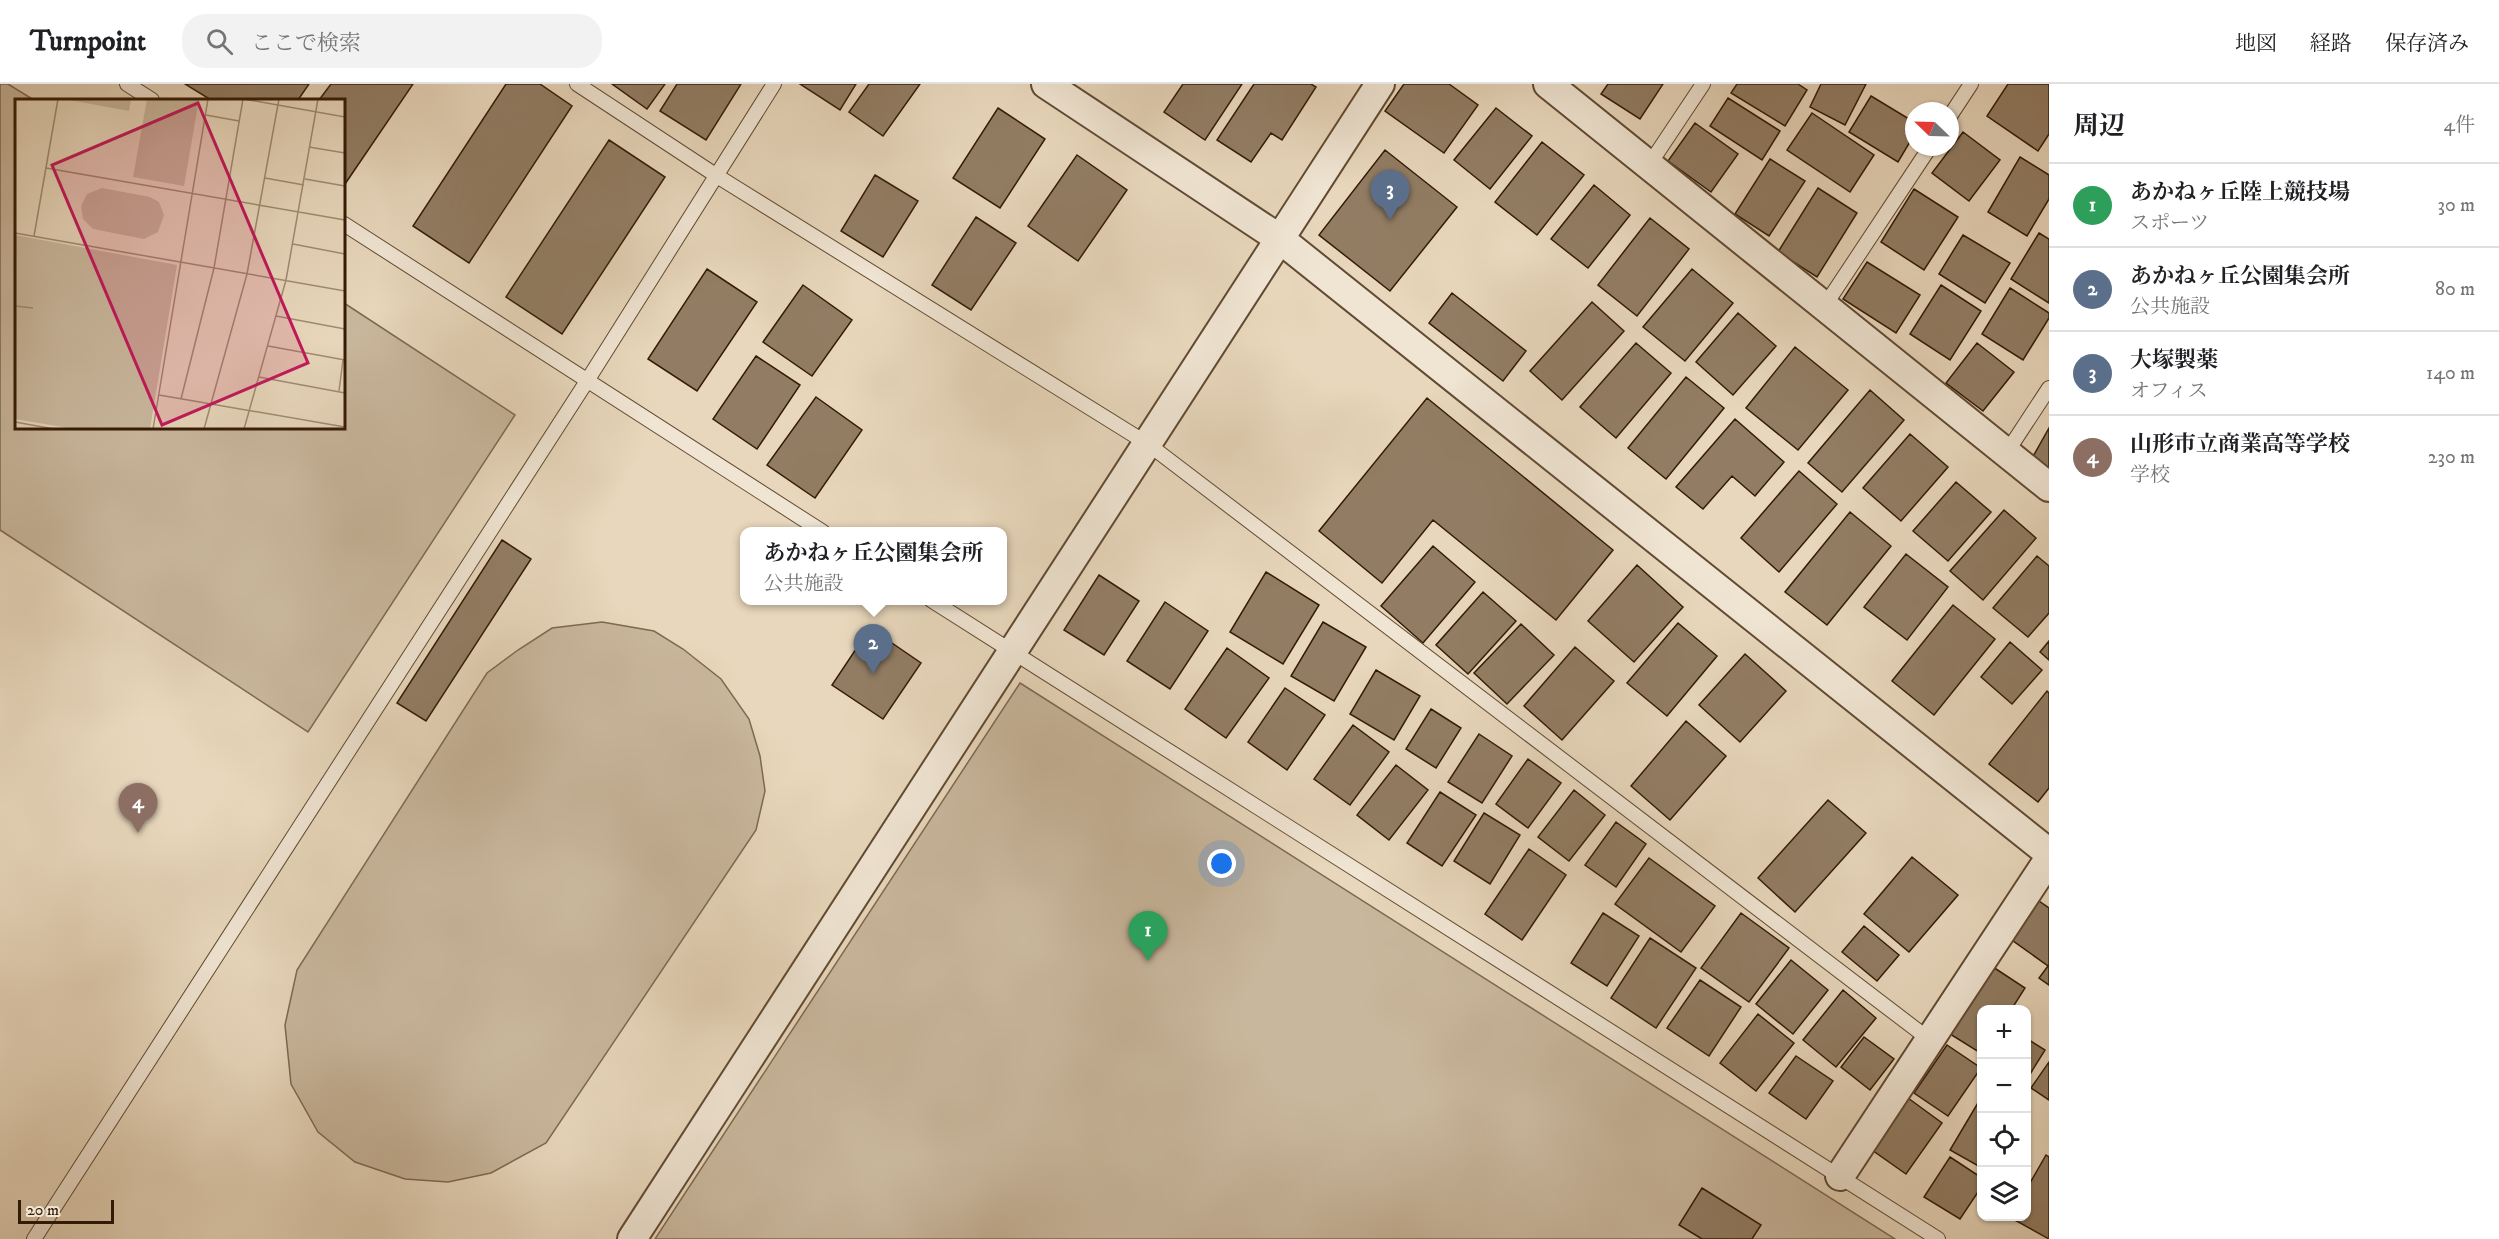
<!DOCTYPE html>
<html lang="ja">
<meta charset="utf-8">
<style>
:root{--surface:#fff;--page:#f2f2f2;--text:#202124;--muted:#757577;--line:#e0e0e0;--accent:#8f2418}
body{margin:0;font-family:"IM FELL DW Pica","Noto Serif JP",serif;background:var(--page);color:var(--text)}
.controls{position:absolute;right:18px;bottom:18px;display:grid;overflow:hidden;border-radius:12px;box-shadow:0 2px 4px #0004}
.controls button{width:54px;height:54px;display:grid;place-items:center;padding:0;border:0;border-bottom:2px solid var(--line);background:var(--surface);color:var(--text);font:30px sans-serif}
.compass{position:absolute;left:1905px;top:18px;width:54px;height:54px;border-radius:50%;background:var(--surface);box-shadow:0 2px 4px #0004;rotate:293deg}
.scale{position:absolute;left:18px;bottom:15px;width:96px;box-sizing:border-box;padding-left:6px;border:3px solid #341b05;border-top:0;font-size:16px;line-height:21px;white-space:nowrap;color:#341b05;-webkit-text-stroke:4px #f0e5d3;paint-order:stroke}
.you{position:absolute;left:1222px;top:780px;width:21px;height:21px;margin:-15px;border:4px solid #fff;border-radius:50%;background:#1a73e8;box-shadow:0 0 0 9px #1a73e833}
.badge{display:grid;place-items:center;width:39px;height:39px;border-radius:50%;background:var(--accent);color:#fff;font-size:20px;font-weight:700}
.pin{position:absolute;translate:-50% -50px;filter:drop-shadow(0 2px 3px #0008)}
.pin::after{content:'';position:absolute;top:32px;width:21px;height:18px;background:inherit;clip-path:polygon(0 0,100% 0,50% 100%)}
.popup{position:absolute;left:740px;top:443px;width:267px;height:78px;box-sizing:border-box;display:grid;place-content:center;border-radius:12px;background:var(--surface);filter:drop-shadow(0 2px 4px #0005);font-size:20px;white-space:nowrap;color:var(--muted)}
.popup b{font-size:22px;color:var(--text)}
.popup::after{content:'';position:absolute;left:50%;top:100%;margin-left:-12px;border:12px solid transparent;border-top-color:var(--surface)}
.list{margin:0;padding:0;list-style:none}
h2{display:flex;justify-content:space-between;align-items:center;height:78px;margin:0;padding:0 24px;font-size:26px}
h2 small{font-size:20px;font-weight:400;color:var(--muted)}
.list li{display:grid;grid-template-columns:39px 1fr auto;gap:18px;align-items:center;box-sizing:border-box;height:84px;padding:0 24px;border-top:2px solid var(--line)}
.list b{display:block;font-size:22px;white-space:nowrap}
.list p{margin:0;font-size:20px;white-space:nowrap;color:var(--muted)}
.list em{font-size:20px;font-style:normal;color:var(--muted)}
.icon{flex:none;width:33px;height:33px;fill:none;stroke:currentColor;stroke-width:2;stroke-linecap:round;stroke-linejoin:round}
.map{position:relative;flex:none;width:2049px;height:1155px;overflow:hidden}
header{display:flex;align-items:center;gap:36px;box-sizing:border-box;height:84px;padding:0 30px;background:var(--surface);border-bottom:2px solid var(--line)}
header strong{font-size:28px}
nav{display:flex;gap:33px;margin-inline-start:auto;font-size:21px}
.search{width:420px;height:54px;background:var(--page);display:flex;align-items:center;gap:15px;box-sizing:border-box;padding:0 21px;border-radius:24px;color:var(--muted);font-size:22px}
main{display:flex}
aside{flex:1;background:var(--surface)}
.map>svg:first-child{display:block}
.green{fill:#c9b79d;stroke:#7e6951;stroke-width:1.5}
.building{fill:#927d64;stroke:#341b05;stroke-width:1.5}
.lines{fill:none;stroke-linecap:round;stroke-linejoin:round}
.service-casing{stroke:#614a33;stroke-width:16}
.minor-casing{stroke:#614a33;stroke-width:32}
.service{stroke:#f0e5d3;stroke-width:14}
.minor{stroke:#f0e5d3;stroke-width:28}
.inset-road{fill:none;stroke:#a08c73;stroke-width:1.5}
.view{fill:#c2185b;fill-opacity:0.15;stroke:#c2185b;stroke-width:3}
.inset-edge{fill:none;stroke:#341b05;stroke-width:3}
</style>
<header>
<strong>Turnpoint</strong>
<div class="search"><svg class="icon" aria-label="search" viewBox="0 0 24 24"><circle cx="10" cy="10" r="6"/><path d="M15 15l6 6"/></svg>ここで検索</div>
<nav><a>地図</a><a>経路</a><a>保存済み</a></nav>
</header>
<main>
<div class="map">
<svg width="2049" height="1155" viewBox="0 0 2049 1155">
<rect width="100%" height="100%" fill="#e8d7bc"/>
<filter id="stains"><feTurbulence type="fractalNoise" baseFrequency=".00333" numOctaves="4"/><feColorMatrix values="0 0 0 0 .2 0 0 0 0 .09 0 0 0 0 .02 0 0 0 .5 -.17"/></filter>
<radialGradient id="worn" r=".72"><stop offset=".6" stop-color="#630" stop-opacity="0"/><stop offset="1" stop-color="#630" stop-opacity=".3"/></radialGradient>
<!-- green -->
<path class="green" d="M0,0H8L34,16H16V344H344V219L515,331L308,648L0,446Z
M602,538L654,547L683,565L721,595L749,635L760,672L765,707L756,746L546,1059L491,1089L448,1098L405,1095L355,1078L318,1048L291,1000L285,941L297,886L487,589L518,566L552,544Z
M1020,599L1895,1155H655Z"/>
<!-- building -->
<path class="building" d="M185,0H309L298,16H211Z
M331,0H413L345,100L344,16H319Z
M506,0H540L572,22L469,179L413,142Z
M612,0H665L647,25Z
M677,0H741L706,56L660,27Z
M800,0H856L840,26Z
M869,0H920L883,52L849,28Z
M1183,0H1242L1205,56L1164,28Z
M1254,0H1311L1316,3L1282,56L1271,49L1251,78L1217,56Z
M1404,0H1449L1478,21L1444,69L1385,27Z
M1608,0H1663L1640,35L1601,10Z
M1737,0H1798L1807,6L1785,42L1731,9Z
M1821,0H1866L1845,41L1810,23Z
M2008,0H2049V50L2038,67L1987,32Z
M1871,12L1914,38V51L1898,78L1849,48Z
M1728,14L1780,47L1762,76L1710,42Z
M998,24L1045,55L1000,124L953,94Z
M1496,24L1532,52L1490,105L1454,76Z
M1812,29L1874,71L1850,108L1787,66Z
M1695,39L1738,70L1711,108L1668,77Z
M1963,48L2000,76L1969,117L1932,89Z
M609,56L665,93L562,250L506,213Z
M1542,58L1584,91L1537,151L1495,118Z
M1385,66L1457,123L1390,207L1319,151Z
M1077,71L1127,106L1078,177L1028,142Z
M2020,73L2049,91V115L2027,152L1988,128Z
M1770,75L1805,97L1769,152L1735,130Z
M875,91L918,117L883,173L841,147Z
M1594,101L1630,131L1588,184L1551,155Z
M1818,104L1857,129L1817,193L1778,168Z
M1914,105L1958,133L1924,186L1881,158Z
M976,133L1016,159L971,226L932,201Z
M1650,134L1689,165L1637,232L1598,201Z
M2039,149L2049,155V219L2011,195Z
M1963,151L2010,179L1985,219L1939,190Z
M1867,178L1920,211L1896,249L1843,215Z
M707,185L757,218L697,307L648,275Z
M1692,185L1733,219L1685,277L1643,243Z
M803,201L852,236L812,292L763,258Z
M1941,201L1981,227L1950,276L1910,250Z
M2010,204L2049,229V234L2023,276L1982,250Z
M1452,209L1526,267L1503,297L1429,239Z
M1592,218L1624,247L1562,316L1530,287Z
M1738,229L1776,262L1733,311L1696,278Z
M1636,259L1671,289L1616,354L1580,323Z
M1977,259L2014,288L1983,327L1946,299Z
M1795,263L1848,306L1798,366L1746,324Z
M756,272L800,301L757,365L713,335Z
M1686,293L1724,324L1666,395L1628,364Z
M1870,306L1904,336L1842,408L1808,379Z
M816,313L862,346L815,414L767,381Z
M1427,314L1613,466L1556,536L1433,436L1382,499L1319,447Z
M1735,335L1784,378L1755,412L1732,392L1703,425L1676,403Z
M2049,344V387L2031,376Z
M1910,350L1948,383L1901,437L1863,404Z
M1799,387L1837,420L1779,488L1741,454Z
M1956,398L1991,428L1948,477L1913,447Z
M2004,426L2036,454L1983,516L1950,487Z
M1850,428L1891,462L1827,541L1785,508Z
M502,456L531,475L426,637L397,619Z
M1433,462L1475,498L1423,559L1381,522Z
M1906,470L1948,503L1907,556L1864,523Z
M2037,472L2049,482V529L2028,553L1993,524Z
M1637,481L1683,523L1634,578L1588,537Z
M1266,488L1319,521L1283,580L1230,548Z
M1099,491L1139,517L1104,571L1064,546Z
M1483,508L1516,537L1468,590L1436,561Z
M1165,518L1208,547L1170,605L1127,577Z
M1953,521L1995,555L1934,631L1892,597Z
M1323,538L1366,563L1334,617L1291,592Z
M1678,539L1717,572L1667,632L1627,599Z
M1521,540L1554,571L1507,620L1474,589Z
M870,544L921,579L883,635L832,601Z
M2049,557V576L2040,568Z
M2010,558L2042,586L2012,620L1981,593Z
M1575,563L1614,597L1562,656L1524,622Z
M1227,564L1269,594L1226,654L1185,625Z
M1745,570L1786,607L1740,658L1699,621Z
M1376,586L1420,612L1394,656L1350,630Z
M1285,604L1325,631L1287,686L1248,658Z
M2047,607L2049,609V704L2038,718L1989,680Z
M1431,625L1461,644L1436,684L1406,665Z
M1686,637L1726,672L1670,736L1631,702Z
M1353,641L1389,668L1350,721L1314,695Z
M1479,650L1512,672L1482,719L1448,698Z
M1528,675L1561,699L1528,744L1496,720Z
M1396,681L1428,706L1389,756L1357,731Z
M1574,706L1605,731L1569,777L1538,753Z
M1440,708L1476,731L1442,782L1407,759Z
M1828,716L1866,749L1795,828L1758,794Z
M1484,729L1520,751L1490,800L1454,777Z
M1616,738L1646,760L1616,803L1585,781Z
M1529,765L1566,791L1522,856L1485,830Z
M1912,773L1958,811L1909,868L1864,830Z
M1649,774L1715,822L1681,868L1615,820Z
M2036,815L2049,824V901L2039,894L2048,882L2009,854Z
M1603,829L1639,852L1607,902L1571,879Z
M1741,829L1789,864L1749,918L1701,884Z
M1864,842L1899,871L1877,897L1842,868Z
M1650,854L1696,884L1656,944L1611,914Z
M1791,876L1828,906L1793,950L1756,920Z
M1993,883L2025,904L2011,926H1982V970L1950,950Z
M1700,896L1741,923L1709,972L1667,944Z
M1843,906L1876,934L1836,983L1803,956Z
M1758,930L1794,959L1756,1007L1720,979Z
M1864,953L1894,975L1870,1006L1841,983Z
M2026,954L2045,966L2027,995H2026Z
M1947,961L1981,984L1948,1032L1914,1009Z
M1796,972L1833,997L1806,1035L1769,1009Z
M2049,978V1016L2031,1004Z
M1982,1012V1084L1950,1066Z
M1908,1014L1942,1039L1906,1090L1872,1066Z
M2046,1071L2049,1073V1155L2011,1134L2026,1132V1106Z
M1950,1073L1982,1094V1102L1960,1135L1924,1113Z
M1702,1104L1761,1141L1752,1155H1702L1679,1141Z"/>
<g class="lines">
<!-- service casing -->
<g class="service-casing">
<path id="service" d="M127,0L152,16
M577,0L717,92L1148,360L1930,956
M1950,32L1971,0
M1649,81L1703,0
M344,140L823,448
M1824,223L1930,63
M2007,368L2049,304
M931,516L1938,1155
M34,1155L587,297L774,0"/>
</g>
<!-- minor casing -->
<g class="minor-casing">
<path id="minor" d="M1046,0L1280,155L2049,769
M1548,0L2049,403
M1840,1092L2049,775
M632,1155L1380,0"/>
</g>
<!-- service -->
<use href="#service" class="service"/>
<!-- minor -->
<use href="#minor" class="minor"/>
</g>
<!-- overview -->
<g transform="translate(15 15)">
<rect width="330" height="330" fill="#e8d7bc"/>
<path d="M49,0H116L114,12ZM132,0H184L169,87L118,78ZM87,89L135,98L144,103L149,116L143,133L129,140L78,130L68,120L66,107L72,95ZM0,136L162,166L135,330H59L0,320Z" fill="#c9b79d"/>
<path class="inset-road" d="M229,0L330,18M191,16L224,22M294,48L330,54M31,69L330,121M250,79L289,86M290,80L330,87M0,134L330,192M19,137L43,0M278,145L330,155M0,207L18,209M261,217L330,230M253,247L330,261M244,278L330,294M324,292L328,261M144,296L330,328M166,300L199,169L228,0M0,323L39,330M138,330L193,0M189,330L232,175L264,0M229,330L271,181L303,0"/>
<path class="view" d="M183,4L293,264L147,326L37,66Z"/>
<rect width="330" height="330" class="inset-edge"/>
</g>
<rect width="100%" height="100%" filter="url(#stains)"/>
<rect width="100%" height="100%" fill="url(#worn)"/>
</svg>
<div class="controls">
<button>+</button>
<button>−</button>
<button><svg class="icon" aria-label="locate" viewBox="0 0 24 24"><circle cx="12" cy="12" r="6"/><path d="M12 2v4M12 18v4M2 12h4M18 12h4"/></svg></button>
<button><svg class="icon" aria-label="layers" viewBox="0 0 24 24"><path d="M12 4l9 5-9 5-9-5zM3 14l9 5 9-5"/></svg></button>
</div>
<svg class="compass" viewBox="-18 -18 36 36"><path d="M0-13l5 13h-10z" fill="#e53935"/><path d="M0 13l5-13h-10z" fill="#757577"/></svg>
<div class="scale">20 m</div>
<div class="you"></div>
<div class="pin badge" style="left:1148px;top:877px;background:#2e9e5b">1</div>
<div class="pin badge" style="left:873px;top:590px;background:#5c6f8a">2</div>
<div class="popup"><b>あかねヶ丘公園集会所</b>公共施設</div>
<div class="pin badge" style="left:1390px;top:136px;background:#5c6f8a">3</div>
<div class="pin badge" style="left:138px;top:749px;background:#8d6e63">4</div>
</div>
<aside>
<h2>周辺<small>4件</small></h2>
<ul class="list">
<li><span class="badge" style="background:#2e9e5b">1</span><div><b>あかねヶ丘陸上競技場</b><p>スポーツ</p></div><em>30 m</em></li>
<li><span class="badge" style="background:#5c6f8a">2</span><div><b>あかねヶ丘公園集会所</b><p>公共施設</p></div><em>80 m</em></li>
<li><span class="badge" style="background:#5c6f8a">3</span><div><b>大塚製薬</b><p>オフィス</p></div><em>140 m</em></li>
<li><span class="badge" style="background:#8d6e63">4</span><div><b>山形市立商業高等学校</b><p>学校</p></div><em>230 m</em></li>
</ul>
</aside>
</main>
